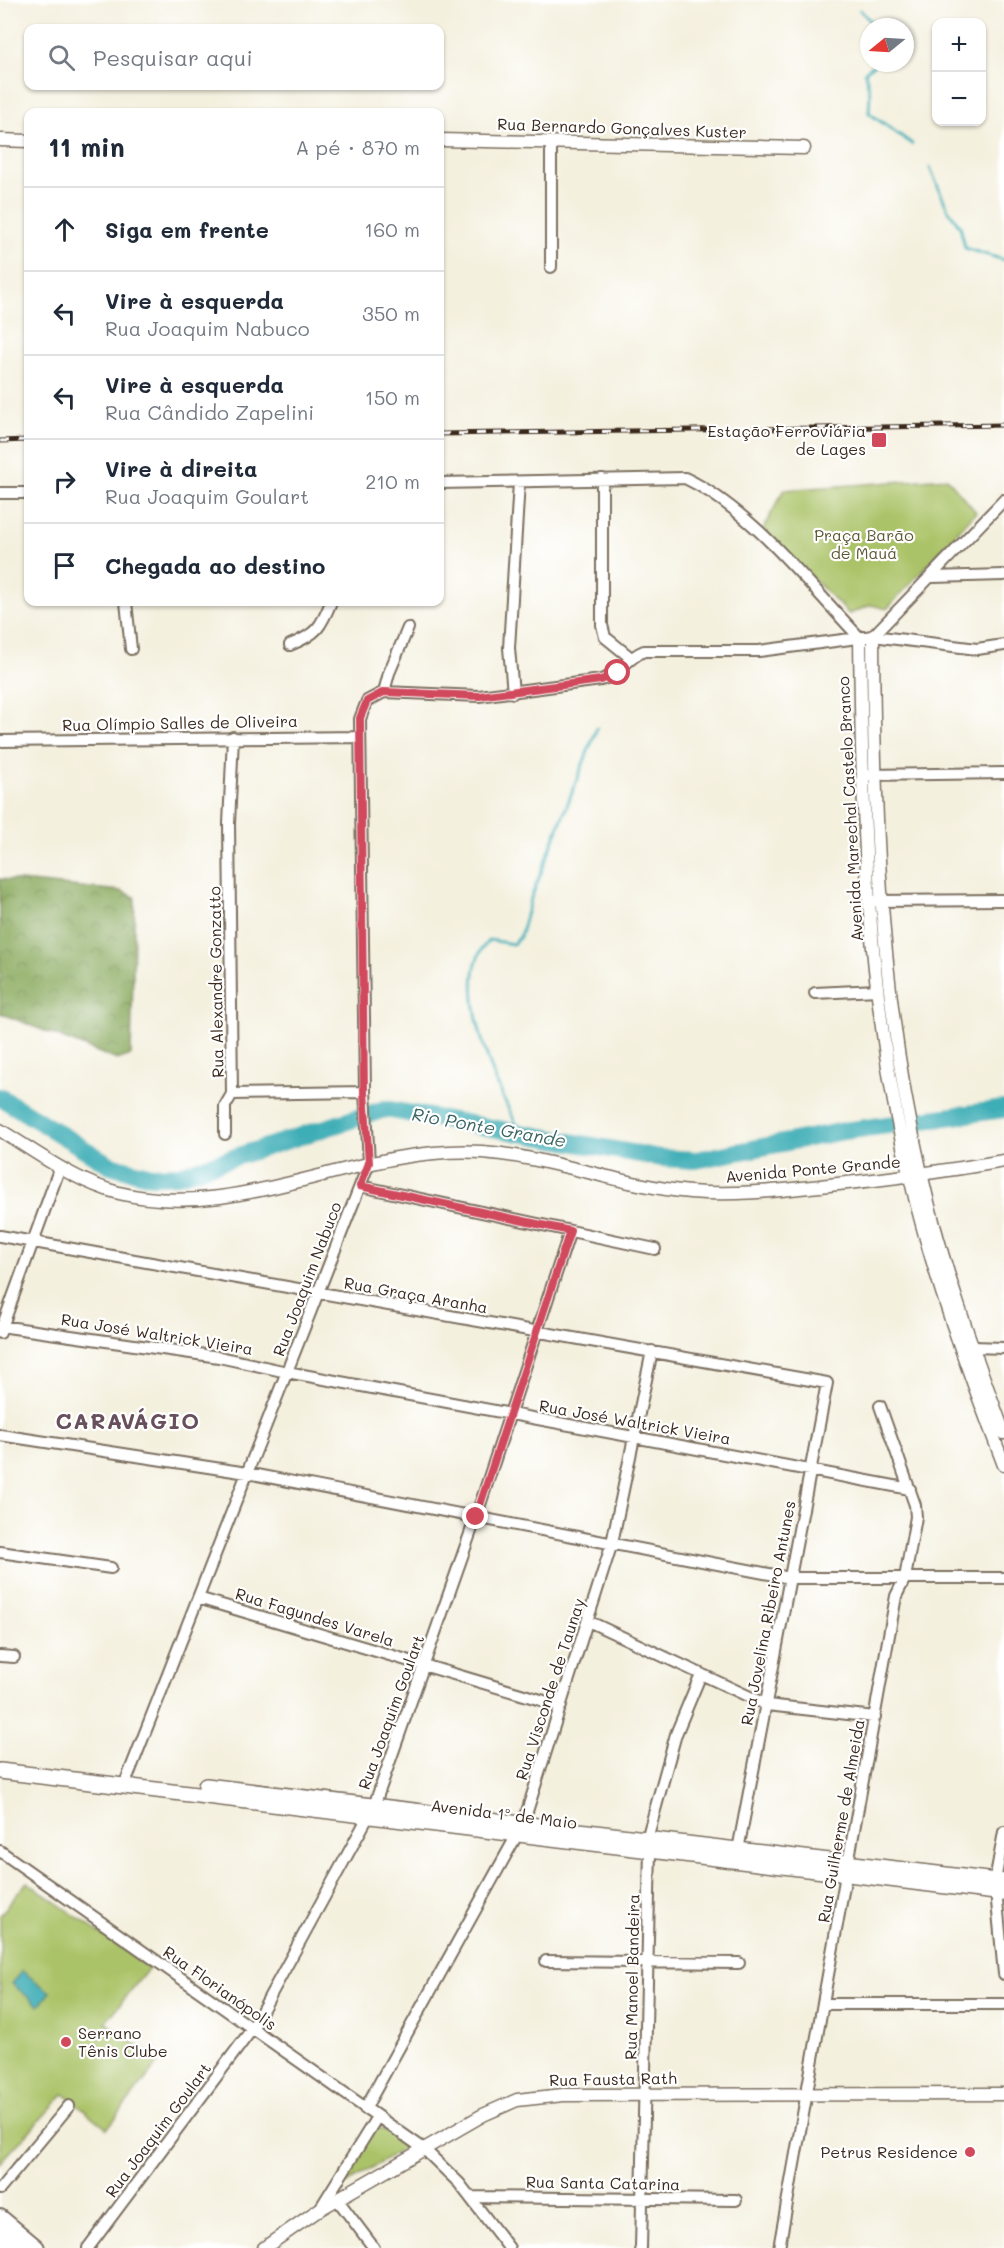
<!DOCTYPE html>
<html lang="pt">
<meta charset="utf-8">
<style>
:root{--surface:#fff;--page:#f2f2f3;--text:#1f2937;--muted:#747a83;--line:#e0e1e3}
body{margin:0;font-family:Mali,sans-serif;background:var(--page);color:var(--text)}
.controls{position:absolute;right:18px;top:18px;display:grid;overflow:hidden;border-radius:12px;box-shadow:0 2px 4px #0004}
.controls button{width:54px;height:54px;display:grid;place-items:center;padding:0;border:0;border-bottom:2px solid var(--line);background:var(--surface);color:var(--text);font:30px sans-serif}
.compass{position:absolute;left:860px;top:18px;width:54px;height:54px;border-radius:50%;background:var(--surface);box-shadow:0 2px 4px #0004;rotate:252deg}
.stop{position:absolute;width:18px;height:18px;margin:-14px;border:4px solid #d1495b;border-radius:50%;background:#fff}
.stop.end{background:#d1495b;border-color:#fff;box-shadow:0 2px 6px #0008}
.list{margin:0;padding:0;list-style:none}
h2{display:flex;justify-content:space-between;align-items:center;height:78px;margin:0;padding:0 24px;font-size:26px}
h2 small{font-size:20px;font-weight:400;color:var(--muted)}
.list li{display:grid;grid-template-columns:39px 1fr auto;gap:18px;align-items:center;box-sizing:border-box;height:84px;padding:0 24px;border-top:2px solid var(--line)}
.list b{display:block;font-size:22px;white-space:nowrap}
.list p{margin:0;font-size:20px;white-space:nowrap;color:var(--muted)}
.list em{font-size:20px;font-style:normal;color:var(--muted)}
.icon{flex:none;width:33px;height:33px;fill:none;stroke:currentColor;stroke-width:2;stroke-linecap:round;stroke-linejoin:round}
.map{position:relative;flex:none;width:1004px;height:2248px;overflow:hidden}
.search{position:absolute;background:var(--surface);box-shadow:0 2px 4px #0004;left:24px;top:24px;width:420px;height:66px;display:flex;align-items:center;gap:15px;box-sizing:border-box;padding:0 21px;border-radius:12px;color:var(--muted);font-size:22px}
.panel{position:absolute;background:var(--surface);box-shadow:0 2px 4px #0004;left:24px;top:108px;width:420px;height:498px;border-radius:12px}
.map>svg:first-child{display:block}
.green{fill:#abc368;stroke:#737643;stroke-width:1.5}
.forest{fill:url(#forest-crowns);stroke:#626a3d;stroke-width:1.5}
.water{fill:#3cadb6;stroke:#3c6c6a;stroke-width:1.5}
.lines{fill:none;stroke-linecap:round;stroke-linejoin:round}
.stream{stroke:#3cadb6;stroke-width:3}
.river{stroke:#3cadb6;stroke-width:18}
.minor-casing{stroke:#7c6f61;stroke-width:14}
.tertiary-casing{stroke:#7c6f61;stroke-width:15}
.secondary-casing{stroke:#7c6f61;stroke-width:18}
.primary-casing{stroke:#7c6f61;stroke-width:20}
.minor{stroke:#fff;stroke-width:10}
.tertiary{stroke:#fff;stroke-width:12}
.secondary{stroke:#fff;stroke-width:15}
.primary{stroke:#fff;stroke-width:16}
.rail-casing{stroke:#3b2a1e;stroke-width:5}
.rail{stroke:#fff;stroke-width:3;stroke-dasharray:9;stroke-linecap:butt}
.route{stroke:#d1495b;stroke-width:8}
.poi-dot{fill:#d1495b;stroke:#fff;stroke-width:2}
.labels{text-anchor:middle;stroke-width:4.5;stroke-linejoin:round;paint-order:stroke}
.street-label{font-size:16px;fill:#3b2a1e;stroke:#fff}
.poi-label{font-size:16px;fill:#3b2a1e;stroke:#fff;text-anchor:end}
.park-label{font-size:16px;fill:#5d5834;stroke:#fff}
.water-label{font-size:18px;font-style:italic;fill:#3b6562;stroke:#fff}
.district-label{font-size:22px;font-weight:bold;letter-spacing:1.5px;fill:#67505b;stroke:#fff}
</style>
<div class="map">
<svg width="1004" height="2248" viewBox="0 0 1004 2248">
<defs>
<pattern id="forest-crowns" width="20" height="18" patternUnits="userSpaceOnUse" patternTransform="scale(1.5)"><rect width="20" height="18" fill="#88a95c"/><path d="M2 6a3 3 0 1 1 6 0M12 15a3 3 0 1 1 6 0" fill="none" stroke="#708a4b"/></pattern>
</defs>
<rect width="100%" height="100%" fill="#fff"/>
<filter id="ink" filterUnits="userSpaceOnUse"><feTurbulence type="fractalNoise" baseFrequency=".0167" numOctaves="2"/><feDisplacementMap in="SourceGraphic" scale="12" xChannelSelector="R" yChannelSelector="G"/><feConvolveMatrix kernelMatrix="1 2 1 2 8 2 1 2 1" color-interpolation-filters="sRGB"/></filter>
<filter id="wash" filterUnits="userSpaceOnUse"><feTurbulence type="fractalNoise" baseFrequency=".008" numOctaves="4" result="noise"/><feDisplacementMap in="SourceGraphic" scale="24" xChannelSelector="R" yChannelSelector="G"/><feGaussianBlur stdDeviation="1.35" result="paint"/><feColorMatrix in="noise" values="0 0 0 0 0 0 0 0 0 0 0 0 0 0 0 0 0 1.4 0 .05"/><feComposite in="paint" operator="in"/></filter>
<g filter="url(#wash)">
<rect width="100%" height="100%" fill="#f4f0de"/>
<!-- green -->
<path class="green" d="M947,478L976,512L887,609L871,605L849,614L763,529L784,490Z
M27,1882L149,1968L106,2022L159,2062L107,2129L64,2094L0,2163V1915Z
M376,2125L409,2146L340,2187Z"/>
<!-- forest -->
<path class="forest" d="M0,879L122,891L135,897L131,1055L117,1060L0,1013Z"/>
<!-- water -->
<path class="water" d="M22,1971L50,1992L39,2006L12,1984Z"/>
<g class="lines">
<!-- stream -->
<path class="stream" d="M860,10L876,27
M876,63L865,72L870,93L869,113L912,144
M930,168L948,210L960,226L965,248L1004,260
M521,1133C498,1091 448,981 489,940L513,944L520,937L530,901L597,728"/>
<!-- river -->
<path class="river" d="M0,1097L110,1165L151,1176L179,1175L385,1109L661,1158L696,1160L844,1131L1004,1109"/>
</g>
</g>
<g filter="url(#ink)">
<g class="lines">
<!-- minor casing -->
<g class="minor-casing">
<path id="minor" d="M551,267V142
M602,479V625L605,637L631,658
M440,483L685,478C752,510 808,584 860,638
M0,493H28
M932,577L1004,575
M126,602L131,649
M873,636L1004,500
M290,645C317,634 321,627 331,602
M384,692L479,696L601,680C620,675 626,658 644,651H759L873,636L977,649L1004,645
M513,693L509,648L519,482
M233,737L229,824L232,1094L365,1092
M0,741L360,737
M868,775L1004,773
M874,901L1004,900
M815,993L878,990
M225,1134V1106L232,1094
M360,1186L655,1249
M0,1236L827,1383L738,1850
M0,1326L219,1357L287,1372L910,1489
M0,1333L60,1167
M973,1347L1004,1348
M0,1435L247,1473L790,1578H1004
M0,1552L111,1568
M198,1598L561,1706
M588,1621L767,1705L875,1717
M0,1656L14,1657
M124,1786L369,1163L365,1092L360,719L367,701L384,692L389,673L408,628
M1004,1832L995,1881L1004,1974
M647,1839L676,1734L701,1674
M0,1851L424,2149L459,2183L509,2248
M546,1961L739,1963
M823,2004H1004
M365,2109L523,1824L612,1543L652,1351
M0,2189L69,2106
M470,2197L736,2200
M337,2199L374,2248
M320,2209L377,2117
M88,2248L252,2029L374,1806L476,1517L570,1231
M641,2248L650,1850
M779,2248L896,1596L905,1578L916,1517L915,1505L880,1406"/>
</g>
<!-- tertiary casing -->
<g class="tertiary-casing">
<path id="tertiary" d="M0,140L28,141
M440,140L804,148
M873,636C874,816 880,997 921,1173C941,1262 972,1348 1004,1433
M860,638C862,819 867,1001 910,1177C933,1276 968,1371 1004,1465
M0,1130C37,1153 76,1182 119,1193C241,1223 359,1144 482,1152C553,1157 620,1186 690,1192C737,1196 783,1190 829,1185C888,1179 946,1171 1004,1161
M264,2248L320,2209L483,2115L517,2100L563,2095L1004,2094"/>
</g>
<!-- secondary casing -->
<g class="secondary-casing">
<path id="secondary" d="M0,1771L1004,1893
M206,1786L1004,1882"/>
</g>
<!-- primary casing -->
<g class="primary-casing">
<path id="primary" d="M0,2218L36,2248
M0,2235L15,2248"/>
</g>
<!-- minor -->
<use href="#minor" class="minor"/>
<!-- tertiary -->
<use href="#tertiary" class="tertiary"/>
<!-- secondary -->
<use href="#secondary" class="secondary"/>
<!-- primary -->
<use href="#primary" class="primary"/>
<!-- rail casing -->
<g class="rail-casing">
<path id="rail" d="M440,434L1004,425
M0,441L28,440"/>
</g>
<!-- rail -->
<use href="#rail" class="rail"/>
</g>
</g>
<g class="lines" filter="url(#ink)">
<!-- route -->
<path class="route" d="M476,1517L570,1231L360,1186L369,1163L364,1092L360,718L367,701L384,692L479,696L601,680L618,673"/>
</g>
<!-- markers -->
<g class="poi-dot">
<rect x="871" y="432" width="16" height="16" rx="3"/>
<circle cx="66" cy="2042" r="6"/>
<circle cx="970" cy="2152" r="6"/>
</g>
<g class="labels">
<!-- street labels -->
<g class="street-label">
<text transform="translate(622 128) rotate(2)" y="6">Rua Bernardo Gonçalves Kuster</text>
<text transform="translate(180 723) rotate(-1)" y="6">Rua Olímpio Salles de Oliveira</text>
<text transform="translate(850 809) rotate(-93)" y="6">Avenida Marechal Castelo Branco</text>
<text transform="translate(216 982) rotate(-91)" y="6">Rua Alexandre Gonzatto</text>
<text transform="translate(813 1169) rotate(-5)" y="6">Avenida Ponte Grande</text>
<text transform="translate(307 1279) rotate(-69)" y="6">Rua Joaquim Nabuco</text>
<text transform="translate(416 1295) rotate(10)" y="6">Rua Graça Aranha</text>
<text transform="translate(157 1334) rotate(9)" y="6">Rua José Waltrick Vieira</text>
<text transform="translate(635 1422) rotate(10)" y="6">Rua José Waltrick Vieira</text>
<text transform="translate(768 1613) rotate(-79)" y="6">Rua Jovelina Ribeiro Antunes</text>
<text transform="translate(315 1617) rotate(17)" y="6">Rua Fagundes Varela</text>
<text transform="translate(550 1689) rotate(-72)" y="6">Rua Visconde de Taunay</text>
<text transform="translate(391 1712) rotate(-70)" y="6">Rua Joaquim Goulart</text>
<text transform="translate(504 1814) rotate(7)" y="6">Avenida 1º de Maio</text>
<text transform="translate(841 1821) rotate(-80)" y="6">Rua Guilherme de Almeida</text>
<text transform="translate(632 1977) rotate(-89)" y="6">Rua Manoel Bandeira</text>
<text transform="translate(220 1988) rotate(35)" y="6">Rua Florianópolis</text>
<text transform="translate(613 2079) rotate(-1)" y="6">Rua Fausta Rath</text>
<text transform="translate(158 2130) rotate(-53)" y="6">Rua Joaquim Goulart</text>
<text transform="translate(603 2183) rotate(1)" y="6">Rua Santa Catarina</text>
</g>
<!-- poi labels -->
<g class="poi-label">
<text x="866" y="437">Estação Ferroviária<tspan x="866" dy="18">de Lages</tspan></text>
<text x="78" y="2039" text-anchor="start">Serrano<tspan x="78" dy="18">Tênis Clube</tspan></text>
<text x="958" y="2158">Petrus Residence</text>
</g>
<!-- park labels -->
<g class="park-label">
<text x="864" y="541">Praça Barão<tspan x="864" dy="18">de Mauá</tspan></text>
</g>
<!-- water labels -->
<g class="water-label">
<text transform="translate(489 1128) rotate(10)" y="6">Rio Ponte Grande</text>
</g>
<!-- district labels -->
<g class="district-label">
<text x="128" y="1429">CARAVÁGIO</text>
</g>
</g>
</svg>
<div class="controls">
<button>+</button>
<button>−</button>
</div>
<svg class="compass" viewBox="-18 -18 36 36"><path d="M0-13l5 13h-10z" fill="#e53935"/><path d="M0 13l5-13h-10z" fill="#747a83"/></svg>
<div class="stop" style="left:618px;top:673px"></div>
<div class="stop end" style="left:476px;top:1517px"></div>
<div class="search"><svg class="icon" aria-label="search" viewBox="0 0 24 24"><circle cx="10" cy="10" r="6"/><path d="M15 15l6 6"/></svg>Pesquisar aqui</div>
<section class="panel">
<h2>11 min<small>A pé · 870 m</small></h2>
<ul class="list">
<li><svg class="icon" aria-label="ahead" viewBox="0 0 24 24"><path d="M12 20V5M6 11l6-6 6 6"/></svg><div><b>Siga em frente</b></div><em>160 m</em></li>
<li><svg class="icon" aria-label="left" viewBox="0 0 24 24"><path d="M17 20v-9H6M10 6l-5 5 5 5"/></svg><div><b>Vire à esquerda</b><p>Rua Joaquim Nabuco</p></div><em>350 m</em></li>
<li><svg class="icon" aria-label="left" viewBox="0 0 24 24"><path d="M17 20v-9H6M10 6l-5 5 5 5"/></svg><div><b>Vire à esquerda</b><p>Rua Cândido Zapelini</p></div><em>150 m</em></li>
<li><svg class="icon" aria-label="right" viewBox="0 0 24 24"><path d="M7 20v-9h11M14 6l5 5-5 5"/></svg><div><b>Vire à direita</b><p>Rua Joaquim Goulart</p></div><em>210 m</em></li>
<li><svg class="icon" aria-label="arrive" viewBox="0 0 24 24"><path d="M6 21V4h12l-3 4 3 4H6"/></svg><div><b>Chegada ao destino</b></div></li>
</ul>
</section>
</div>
